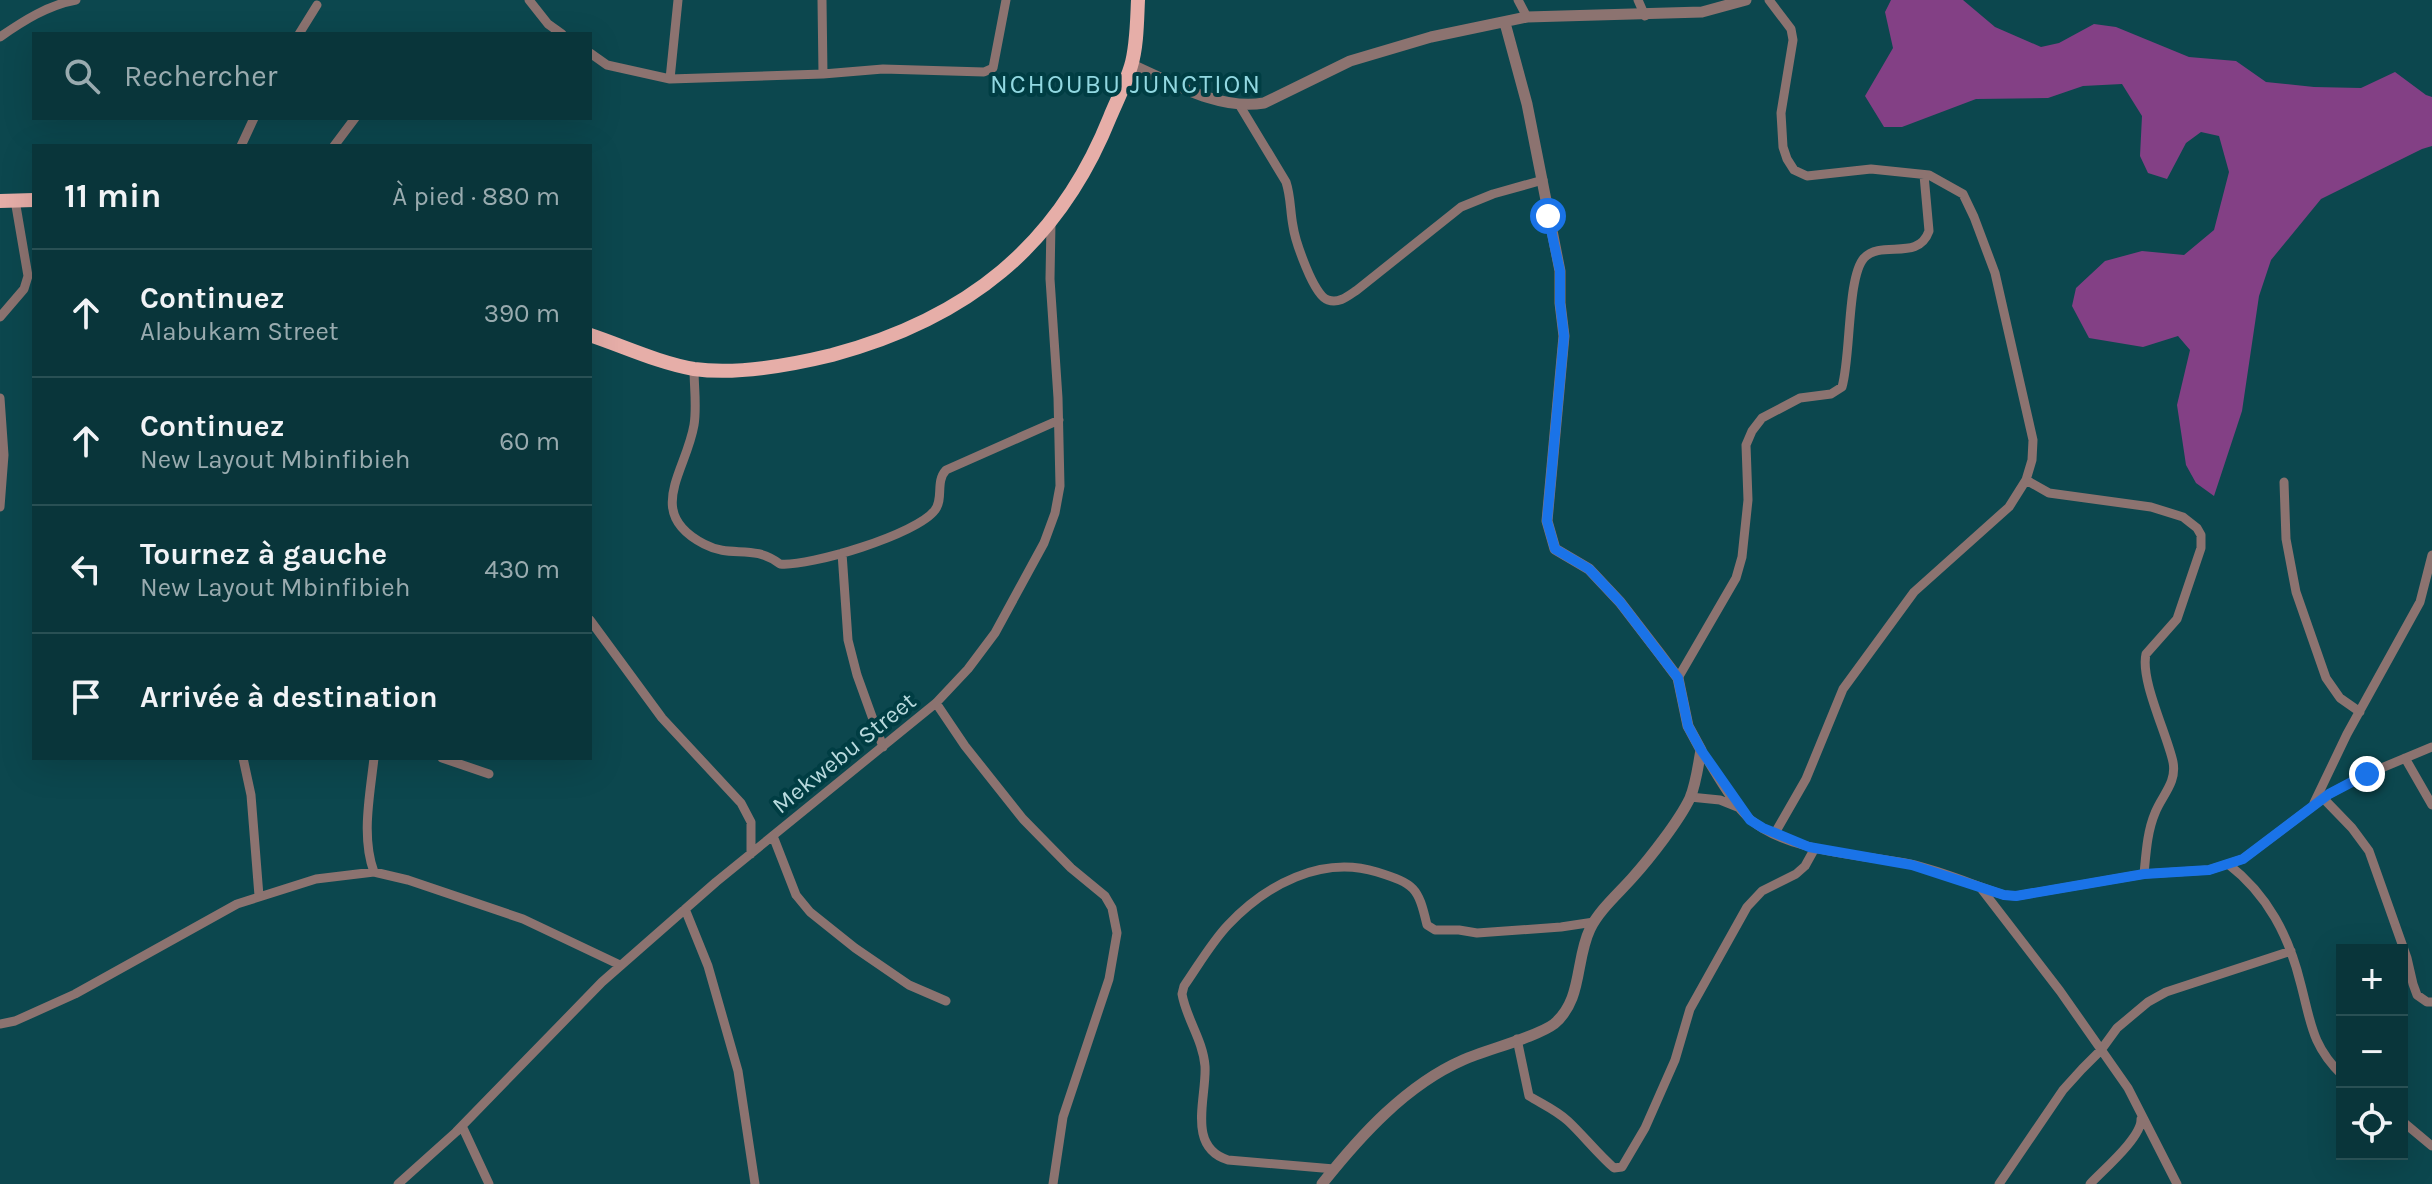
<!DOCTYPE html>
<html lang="fr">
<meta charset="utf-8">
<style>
:root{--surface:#09353a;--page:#123d42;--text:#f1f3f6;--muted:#99abaf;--line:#295054}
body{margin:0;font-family:Karla,sans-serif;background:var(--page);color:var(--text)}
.controls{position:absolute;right:24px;bottom:24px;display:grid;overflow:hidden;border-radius:0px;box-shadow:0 8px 32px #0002}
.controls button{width:72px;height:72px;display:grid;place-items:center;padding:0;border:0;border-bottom:2px solid var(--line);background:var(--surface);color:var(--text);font:40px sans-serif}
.stop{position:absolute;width:24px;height:24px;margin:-18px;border:6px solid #1a73e8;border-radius:50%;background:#fff}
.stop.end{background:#1a73e8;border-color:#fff;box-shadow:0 2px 8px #0008}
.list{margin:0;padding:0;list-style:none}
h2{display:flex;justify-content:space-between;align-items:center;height:104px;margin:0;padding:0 32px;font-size:34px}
h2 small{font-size:26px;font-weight:400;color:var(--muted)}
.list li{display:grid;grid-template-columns:52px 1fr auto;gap:24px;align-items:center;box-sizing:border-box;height:128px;padding:0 32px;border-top:2px solid var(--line)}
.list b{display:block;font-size:30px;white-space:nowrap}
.list p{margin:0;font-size:26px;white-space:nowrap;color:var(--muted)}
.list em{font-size:26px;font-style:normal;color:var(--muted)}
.icon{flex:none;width:44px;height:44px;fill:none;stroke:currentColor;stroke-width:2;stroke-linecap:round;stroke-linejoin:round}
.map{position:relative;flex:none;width:2432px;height:1184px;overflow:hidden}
.search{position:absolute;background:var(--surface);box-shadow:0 8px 32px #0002;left:32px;top:32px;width:560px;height:88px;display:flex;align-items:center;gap:20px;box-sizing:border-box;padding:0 28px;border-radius:0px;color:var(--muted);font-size:30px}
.panel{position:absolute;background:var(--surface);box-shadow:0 8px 32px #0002;left:32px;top:144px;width:560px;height:616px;border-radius:0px}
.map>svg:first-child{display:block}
.green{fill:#834085}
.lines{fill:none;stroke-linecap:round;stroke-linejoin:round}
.minor{stroke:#8c7370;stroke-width:9}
.tertiary{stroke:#8c7370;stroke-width:11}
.trunk{stroke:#e6aea8;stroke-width:14}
.route{stroke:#1a73e8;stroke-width:10}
.labels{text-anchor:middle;stroke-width:8;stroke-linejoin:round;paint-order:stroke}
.street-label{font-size:24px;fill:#b8dade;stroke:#003d43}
.neighbourhood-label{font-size:26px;letter-spacing:2px;fill:#91d8e1;stroke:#003d43}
</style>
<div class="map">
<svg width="2432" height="1184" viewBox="0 0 2432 1184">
<rect width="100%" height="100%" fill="#0c474e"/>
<!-- green -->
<path class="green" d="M1891,0H1963L1995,27L2041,47L2059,43L2094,24L2116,27L2189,57L2236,61L2266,82L2314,87L2361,88L2395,72L2426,95L2432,97V146L2422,149L2321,199L2271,260L2259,296L2242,411L2214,496L2196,483L2186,465L2177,405L2190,350L2178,336L2143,347L2089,338L2072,306L2076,288L2105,261L2142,251L2184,255L2214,230L2229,172L2219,136L2201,132L2186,143L2167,179L2148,173L2140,156L2142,116L2122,84L2083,86L2048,98L1976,99L1902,127H1884L1865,96L1893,48L1885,12Z"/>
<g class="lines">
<!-- minor -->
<path class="minor" d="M529,0L548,24L562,34
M822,0L823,74
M1518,0L1527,17
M1638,0L1645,16
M1769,0L1791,29L1793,40L1781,113L1783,147L1787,159L1794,170L1807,176L1871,169L1929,175L1963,194L1974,217L1995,273L2033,440L2032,460L2026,480L2009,507L1914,592L1843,689L1806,779L1775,833
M299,34L317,5
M0,37C23,21 48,5 76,0
M590,53L607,65L670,79L823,74L883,69L984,72L993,68L1006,0
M670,79L678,0
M1240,106L1286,182C1291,197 1290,211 1293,226C1295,240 1314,297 1328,300C1339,304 1348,296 1357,290L1461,207L1493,194L1543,180
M241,146L254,118
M334,146L355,118
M0,317L24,289L28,276L15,200
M694,369C694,387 697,407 694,425C686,472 644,513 704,544C732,559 752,543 780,564C809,567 918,534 935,510C944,498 935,482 946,470L1059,420
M0,398L4,455L0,507
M2026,480L2049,493L2151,507L2183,517L2197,528L2201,535V548L2177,619L2146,654C2140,680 2167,734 2173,762C2177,783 2162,795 2155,813C2147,832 2146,854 2144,874
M2284,482L2286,539L2296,592L2326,678L2340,698L2360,712
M842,553L848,640L857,675L883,747
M590,620L662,718L741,803L751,822V854
M1678,678L1736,578L1742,557L1748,500L1746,445L1752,431L1762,418L1800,398L1831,394L1842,387C1851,357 1847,277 1864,258C1882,239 1918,262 1929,231L1924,175
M936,703L965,746L1023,819L1071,868L1105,896L1112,908L1117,933L1109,979L1063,1117L1053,1184
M1701,750C1716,773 1731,803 1751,820C1788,852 1864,855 1910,864C1942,871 1973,885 2004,895L2016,896L2144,874L2209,870L2243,859L2329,794L2367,774L2432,747
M243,758L251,795L259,896
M442,758L489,774
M2405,758L2432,805
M1690,797L1720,800L1740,808
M2323,798L2352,828L2369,851L2407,958L2413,984L2417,995L2427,1002H2432
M2314,803L2347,734L2420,602L2432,555
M773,836L796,895L810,912L855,948L909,985L946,1001
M2228,864C2268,895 2289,936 2301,985C2311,1023 2312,1046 2342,1075
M374,872C361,837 370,795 374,758
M1980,887L2060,991L2128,1088L2177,1184
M685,909L708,966L738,1071L755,1184
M0,1024L15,1021L75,994L237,904L316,879L374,872L408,880L523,919L620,965
M1517,1039L1529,1096C1542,1104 1556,1110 1568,1121C1583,1135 1597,1153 1614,1168L1622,1167L1645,1128L1675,1060L1690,1009L1747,907L1762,891L1796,874L1805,866L1815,848
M2402,1121L2432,1146
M462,1126L489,1184
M1334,1169L1228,1160C1186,1147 1207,1097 1205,1066C1203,1040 1186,1018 1182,994L1184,986C1198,966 1211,943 1228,925C1266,885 1321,855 1377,872C1415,884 1418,887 1427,925L1435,930H1459L1477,933L1561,927L1594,922
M398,1184L456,1132L602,982L716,882L936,703L968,669L995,633L1044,543L1055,513L1060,486L1058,398L1050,279L1051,223
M1999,1184L2063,1090L2082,1069L2101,1050L2117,1028L2148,1002L2166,992L2291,951
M2090,1184C2103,1170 2142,1137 2141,1119"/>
<!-- tertiary -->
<path class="tertiary" d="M1132,65C1171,82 1219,111 1264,103L1350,61L1431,37L1527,17L1702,12L1746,0
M1322,1184C1360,1136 1406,1085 1463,1060C1485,1050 1537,1037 1554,1024C1583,1000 1575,960 1590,929C1599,910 1619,893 1633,877C1650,858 1679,821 1690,798C1696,784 1698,766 1701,750L1688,726L1678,678L1660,654L1620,602L1589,569L1555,549L1547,521L1564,336L1560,303V271L1527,104L1505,23"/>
<!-- trunk -->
<path class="trunk" d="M0,201L34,200
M590,335C623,346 659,363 694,369C736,375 791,365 832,355C966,319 1058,247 1110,117C1117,100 1126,83 1131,66C1137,46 1137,21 1138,0"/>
</g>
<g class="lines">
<!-- route -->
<path class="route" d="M1548,216L1560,271V303L1564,336L1547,521L1555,549L1589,569L1620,602L1678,678L1688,726L1701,750L1750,820L1763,828L1809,847L1912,865L2004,895L2016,896L2144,874L2209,870L2243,859L2329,794L2367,774"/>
</g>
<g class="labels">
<!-- street labels -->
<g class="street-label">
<text transform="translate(844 753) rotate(-39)" y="8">Mekwebu Street</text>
</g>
<!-- neighbourhood labels -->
<g class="neighbourhood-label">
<text x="1126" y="93">NCHOUBU JUNCTION</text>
</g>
</g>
</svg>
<div class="controls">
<button>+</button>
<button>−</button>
<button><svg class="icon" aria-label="locate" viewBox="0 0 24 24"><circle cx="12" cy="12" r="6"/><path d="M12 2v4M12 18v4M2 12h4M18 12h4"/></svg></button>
</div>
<div class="stop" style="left:1548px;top:216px"></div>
<div class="stop end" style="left:2367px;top:774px"></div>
<div class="search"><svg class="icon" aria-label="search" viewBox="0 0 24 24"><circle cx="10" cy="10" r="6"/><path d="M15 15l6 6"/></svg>Rechercher</div>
<section class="panel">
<h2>11 min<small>À pied · 880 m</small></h2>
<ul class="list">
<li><svg class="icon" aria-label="ahead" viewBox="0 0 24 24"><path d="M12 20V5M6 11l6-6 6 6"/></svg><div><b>Continuez</b><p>Alabukam Street</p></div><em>390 m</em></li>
<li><svg class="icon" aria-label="ahead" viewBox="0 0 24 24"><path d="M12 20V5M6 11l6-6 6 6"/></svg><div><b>Continuez</b><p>New Layout Mbinfibieh</p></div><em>60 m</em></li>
<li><svg class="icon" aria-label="left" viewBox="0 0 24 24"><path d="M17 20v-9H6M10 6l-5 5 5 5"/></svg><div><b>Tournez à gauche</b><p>New Layout Mbinfibieh</p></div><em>430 m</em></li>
<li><svg class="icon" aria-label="arrive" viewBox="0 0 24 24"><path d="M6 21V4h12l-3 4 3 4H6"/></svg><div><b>Arrivée à destination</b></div></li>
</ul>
</section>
</div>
